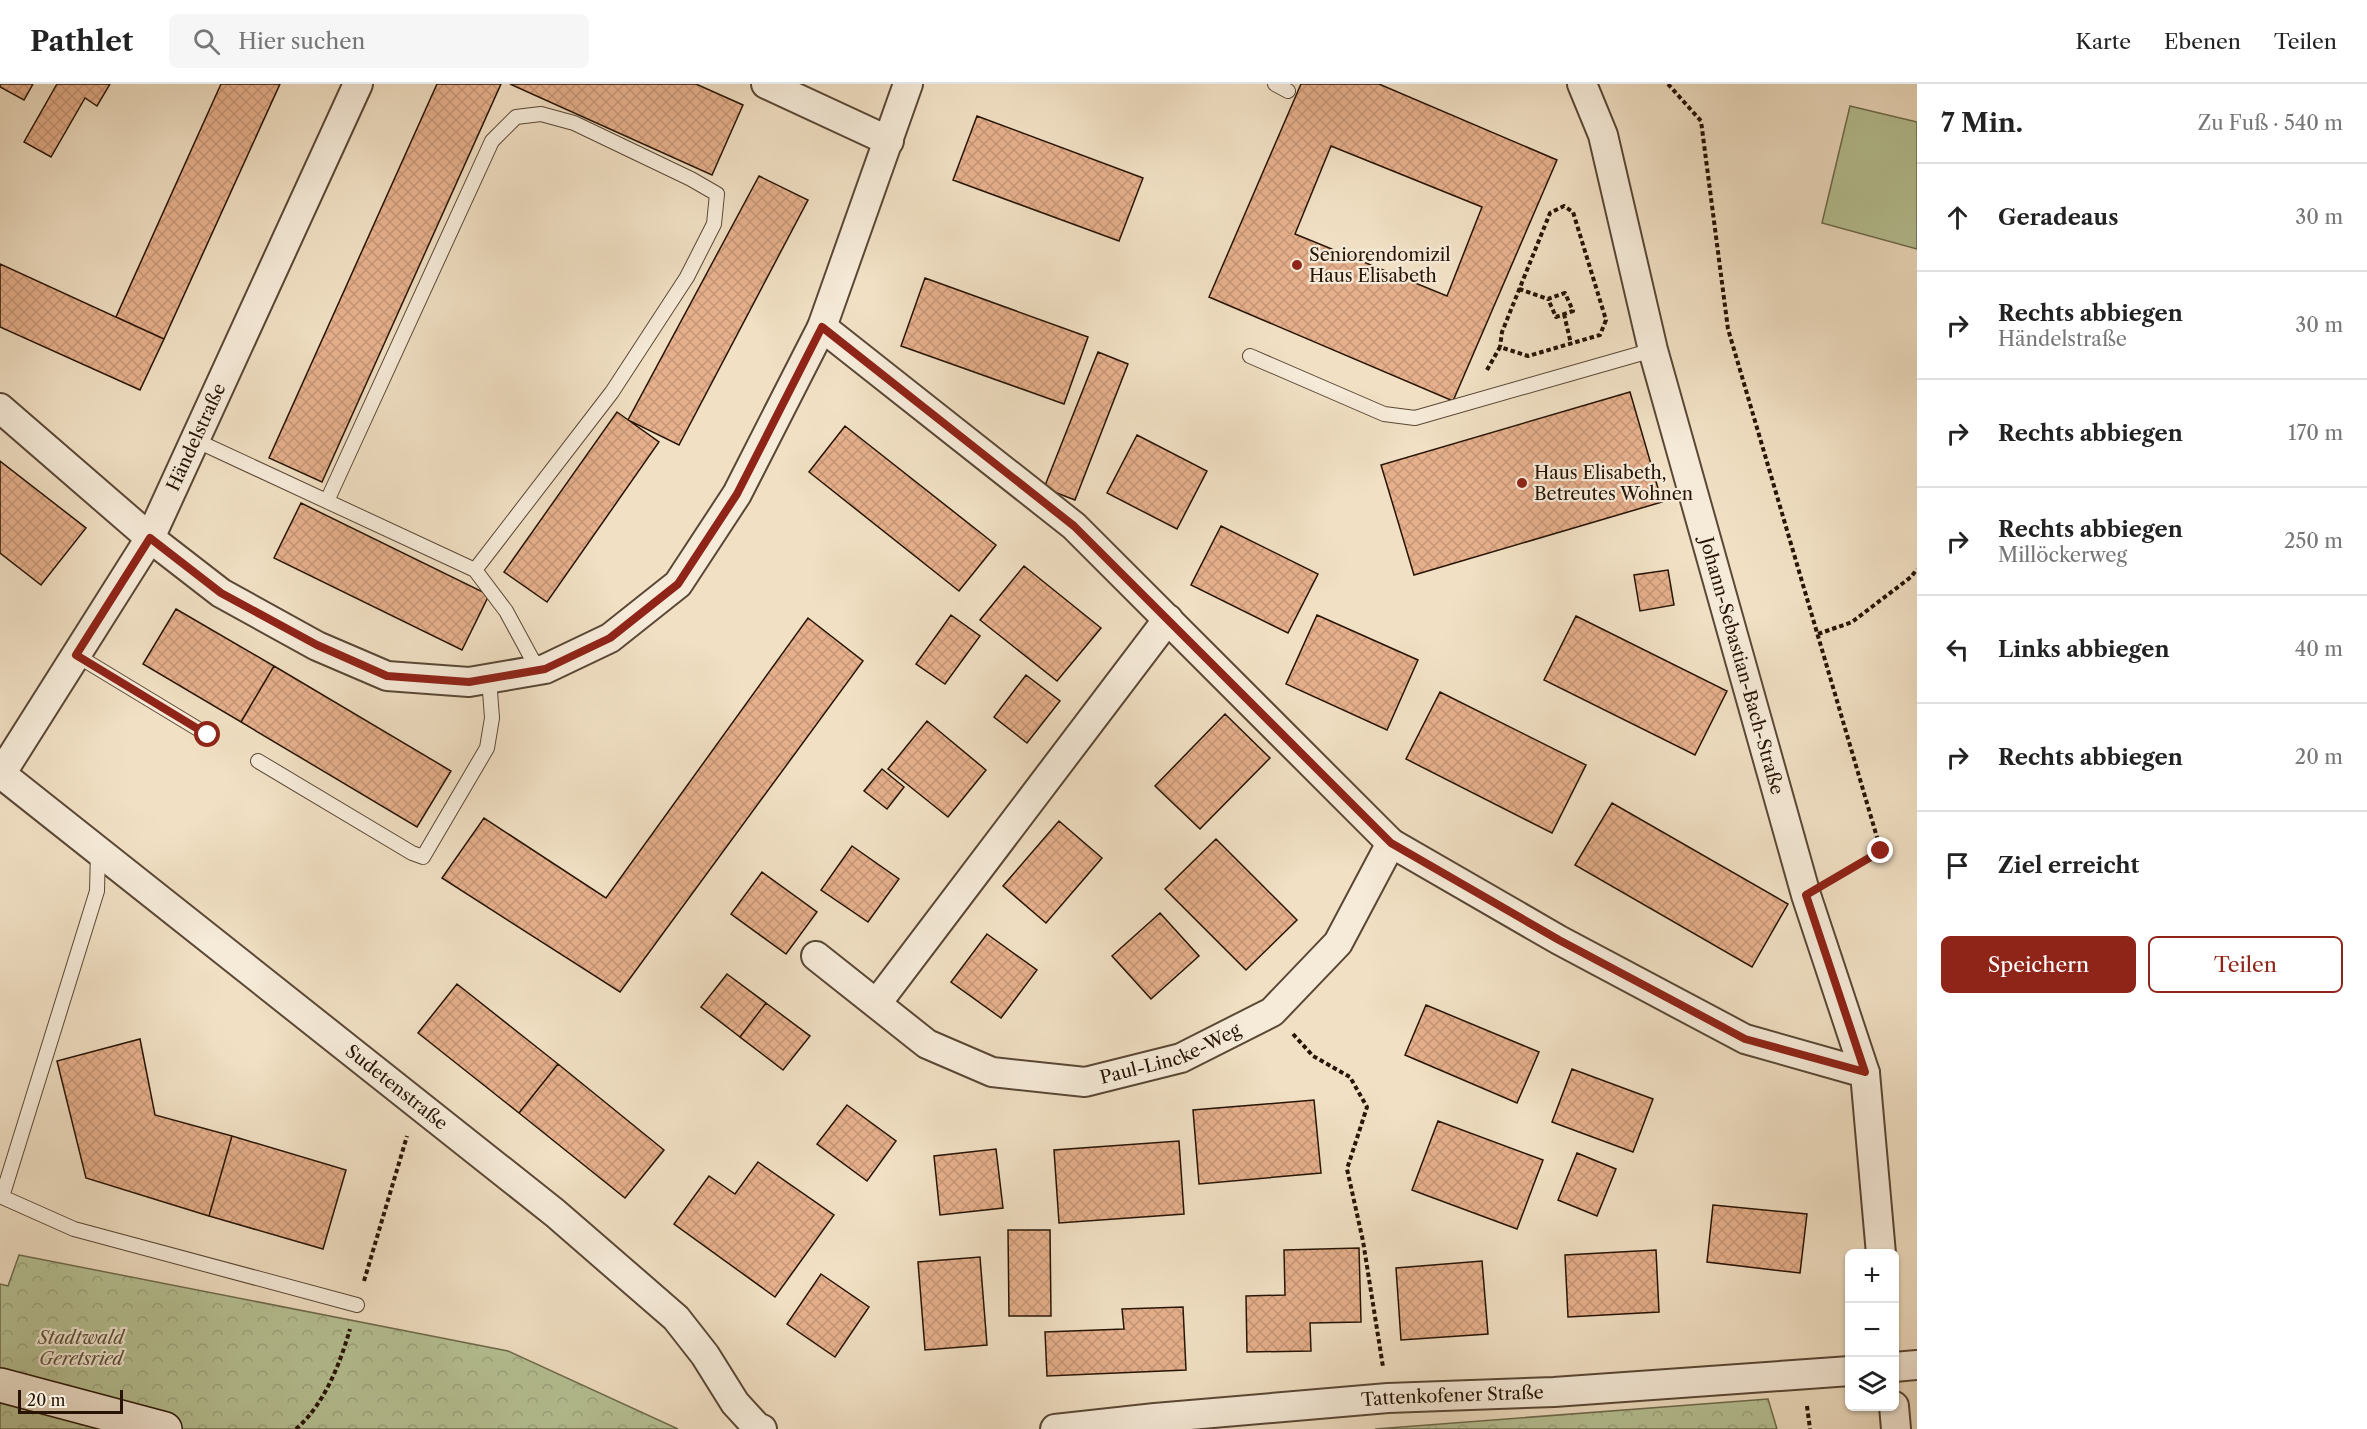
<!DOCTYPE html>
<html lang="de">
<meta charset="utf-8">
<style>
:root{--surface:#fff;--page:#f6f6f6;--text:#222;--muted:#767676;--line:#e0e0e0;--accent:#8f2418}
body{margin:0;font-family:"Libre Caslon Text",serif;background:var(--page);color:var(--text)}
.controls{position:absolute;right:18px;bottom:18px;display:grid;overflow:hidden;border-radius:9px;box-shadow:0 2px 4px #0004}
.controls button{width:54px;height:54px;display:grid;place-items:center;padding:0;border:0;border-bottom:2px solid var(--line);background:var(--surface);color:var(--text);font:30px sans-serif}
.scale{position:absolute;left:18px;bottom:15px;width:105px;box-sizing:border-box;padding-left:6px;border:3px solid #271405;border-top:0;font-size:16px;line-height:21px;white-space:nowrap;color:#271405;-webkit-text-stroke:4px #f6ebd9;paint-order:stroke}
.stop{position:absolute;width:18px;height:18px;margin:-14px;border:4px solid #8f2418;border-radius:50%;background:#fff}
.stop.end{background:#8f2418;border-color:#fff;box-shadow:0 2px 6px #0008}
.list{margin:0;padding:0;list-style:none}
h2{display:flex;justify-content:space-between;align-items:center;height:78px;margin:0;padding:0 24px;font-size:26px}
h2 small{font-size:20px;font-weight:400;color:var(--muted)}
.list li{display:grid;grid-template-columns:39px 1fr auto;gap:18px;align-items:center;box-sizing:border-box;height:108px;padding:0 24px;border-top:2px solid var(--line)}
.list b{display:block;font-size:22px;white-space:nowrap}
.list p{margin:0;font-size:20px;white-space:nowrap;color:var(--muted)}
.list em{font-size:20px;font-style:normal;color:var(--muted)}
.actions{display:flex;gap:12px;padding:18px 24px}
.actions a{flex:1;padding:14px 0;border:2px solid var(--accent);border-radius:9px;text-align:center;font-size:21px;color:var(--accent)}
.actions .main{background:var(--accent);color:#fff}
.icon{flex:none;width:33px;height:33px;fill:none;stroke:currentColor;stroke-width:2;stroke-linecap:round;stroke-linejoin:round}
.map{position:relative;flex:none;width:1917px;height:1345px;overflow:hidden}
header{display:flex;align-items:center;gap:36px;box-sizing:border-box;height:84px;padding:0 30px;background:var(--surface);border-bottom:2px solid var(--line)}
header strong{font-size:28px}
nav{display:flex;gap:33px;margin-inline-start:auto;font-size:21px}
.search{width:420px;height:54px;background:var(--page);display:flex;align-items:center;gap:15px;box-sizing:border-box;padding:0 21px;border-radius:9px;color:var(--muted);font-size:22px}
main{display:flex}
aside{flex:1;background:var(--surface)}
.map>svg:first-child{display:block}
.green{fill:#b7c396;stroke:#6f6c4e;stroke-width:1.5}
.forest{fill:url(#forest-crowns);stroke:#6f6c4e;stroke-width:1.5}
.building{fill:url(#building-cross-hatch);stroke:#271405;stroke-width:1.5;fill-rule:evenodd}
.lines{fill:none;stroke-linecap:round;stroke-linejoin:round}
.lane-casing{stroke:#5a4735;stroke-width:16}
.street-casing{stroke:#5a4735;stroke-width:32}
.secondary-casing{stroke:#271405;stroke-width:36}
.path{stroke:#271405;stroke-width:4;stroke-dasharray:4.5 3;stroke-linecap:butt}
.lane{stroke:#f6ebd9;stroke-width:14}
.street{stroke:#f6ebd9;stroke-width:28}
.secondary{stroke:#f6ebd9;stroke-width:33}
.route{stroke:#8f2418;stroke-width:8}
.poi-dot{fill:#8f2418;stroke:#f6ebd9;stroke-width:2}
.labels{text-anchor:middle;stroke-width:4.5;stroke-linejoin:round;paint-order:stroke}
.poi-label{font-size:18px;fill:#271405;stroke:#f6ebd9;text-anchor:start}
.street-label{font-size:18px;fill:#271405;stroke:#f6ebd9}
.park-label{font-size:18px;font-style:italic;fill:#595138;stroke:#f6ebd9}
</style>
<header>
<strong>Pathlet</strong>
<div class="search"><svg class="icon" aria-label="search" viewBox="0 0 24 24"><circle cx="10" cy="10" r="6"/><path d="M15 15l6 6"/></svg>Hier suchen</div>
<nav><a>Karte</a><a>Ebenen</a><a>Teilen</a></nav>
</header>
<main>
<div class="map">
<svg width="1917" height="1345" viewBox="0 0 1917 1345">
<defs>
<pattern id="forest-crowns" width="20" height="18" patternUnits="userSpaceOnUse" patternTransform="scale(1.5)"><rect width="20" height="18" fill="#b7c396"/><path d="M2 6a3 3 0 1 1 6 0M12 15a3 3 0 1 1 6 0" fill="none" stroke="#9da780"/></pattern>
<pattern id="building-cross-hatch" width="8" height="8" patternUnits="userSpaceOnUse" patternTransform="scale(1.5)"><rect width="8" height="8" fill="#e6b08c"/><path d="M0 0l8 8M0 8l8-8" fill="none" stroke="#c59677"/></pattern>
</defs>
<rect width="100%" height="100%" fill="#f1e0c4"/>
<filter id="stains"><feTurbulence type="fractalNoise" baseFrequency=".00333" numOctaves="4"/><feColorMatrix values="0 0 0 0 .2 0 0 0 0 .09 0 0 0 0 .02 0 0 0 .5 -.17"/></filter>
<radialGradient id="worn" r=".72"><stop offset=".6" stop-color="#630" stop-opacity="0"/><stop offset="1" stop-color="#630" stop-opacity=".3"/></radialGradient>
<!-- green -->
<path class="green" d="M1850,22L1917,38V165L1822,139Z"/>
<!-- forest -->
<path class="forest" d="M19,1171L508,1267L678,1345H0V1200L8,1202Z
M1768,1315L1777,1345H1375Z"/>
<!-- building -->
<path class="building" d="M0,0H33L24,16L0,3Z
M57,0H110L97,22L85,14L51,73L24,58Z
M221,0H280L164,255L116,233Z
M437,0H501L322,398L269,374Z
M510,0H696L743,21L712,91Z
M1301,0H1379L1557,76L1453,317L1209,213ZM1331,62L1482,123L1447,212L1295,150Z
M977,32L1143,94L1119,157L953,96Z
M759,92L808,116L679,361L628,336Z
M0,180L164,255L140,306L0,243Z
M925,194L1088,253L1064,320L901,262Z
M1098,268L1128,280L1075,416L1044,404Z
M1630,308L1662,418L1414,491L1381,381Z
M617,328L659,358L547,518L504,488Z
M845,342L996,461L959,507L809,388Z
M1137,351L1207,387L1177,445L1107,409Z
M0,377L86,444L41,501L0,469Z
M301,419L489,511L462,566L274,474Z
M1221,442L1318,490L1288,549L1191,501Z
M1024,482L1101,544L1057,597L980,536Z
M1668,486L1674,521L1640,527L1634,491Z
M176,525L274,582L241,638L143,580Z
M951,531L980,552L945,600L916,580Z
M1317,531L1418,576L1387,646L1286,600Z
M1576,532L1727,607L1695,671L1544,596Z
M808,534L863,577L620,908L442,794L484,734L606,814Z
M274,582L451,687L417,743L241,638Z
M1026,591L1060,617L1027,659L994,633Z
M1440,608L1586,681L1552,749L1406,675Z
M1225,630L1270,674L1200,745L1155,702Z
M927,637L986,686L948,733L888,685Z
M882,685L904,703L887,725L864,707Z
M1612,719L1788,820L1752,883L1575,781Z
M1059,737L1102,774L1046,839L1003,802Z
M1216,755L1297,836L1246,886L1165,805Z
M852,762L899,795L868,838L821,806Z
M762,788L817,828L786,870L731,830Z
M1160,829L1199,872L1151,915L1112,872Z
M987,850L1037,886L1001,934L951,898Z
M727,890L766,919L740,953L701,923Z
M457,900L558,980L519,1029L418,949Z
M766,919L810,952L783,986L740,953Z
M1426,921L1539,968L1517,1019L1405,971Z
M140,955L155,1031L232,1052L209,1132L86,1094L57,977Z
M558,980L664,1066L625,1114L519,1029Z
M1572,985L1653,1015L1633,1068L1552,1038Z
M1314,1016L1321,1089L1199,1100L1193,1026Z
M847,1021L896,1057L867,1097L817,1060Z
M1438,1037L1543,1076L1517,1145L1412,1106Z
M232,1052L346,1086L323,1165L209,1132Z
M1179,1057L1184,1130L1059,1139L1054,1066Z
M996,1065L1003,1124L940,1131L934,1072Z
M1577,1069L1616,1085L1597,1132L1558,1116Z
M758,1078L834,1131L775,1213L674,1140L709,1092L735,1110Z
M1713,1121L1807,1130L1800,1189L1707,1178Z
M1008,1146H1050L1051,1232H1009Z
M1359,1164L1361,1238L1310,1239L1311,1267L1247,1268L1246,1212L1285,1211L1284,1166Z
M1656,1166L1659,1228L1568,1233L1565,1171Z
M980,1173L987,1261L925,1266L918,1178Z
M1482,1177L1488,1250L1401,1256L1396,1184Z
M821,1190L869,1223L835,1273L787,1240Z
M1183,1223L1186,1286L1047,1292L1045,1248L1124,1245L1122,1225Z"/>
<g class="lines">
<!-- lane casing -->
<g class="lane-casing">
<path id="lane" d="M1275,0L1288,7
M1250,272L1384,330L1415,334L1653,266
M195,356L475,486L506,527L538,586
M327,417L492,57L516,33L541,30L574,39L691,95L717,110L714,140L687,193L612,308L475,486
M76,571L208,651
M258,677L412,769L423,773L487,664L492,634L489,594
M0,1113H2L97,807L98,767
M2,1113L74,1145L357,1221"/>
</g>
<!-- street casing -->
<g class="street-casing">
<g id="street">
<path d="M766,0L889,57"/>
<path id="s1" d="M1582,0L1603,51L1653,266L1806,811L1865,989L1881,1170"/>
<path d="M822,243L1074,442L1391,759L1559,856L1745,955L1865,989"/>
<path d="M0,324L150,454L221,509L317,562L387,592L469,598L545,585L610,554L678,500L737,410L822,243L908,0"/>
<path id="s2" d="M0,689L555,1129L676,1234L705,1271L735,1319L757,1343L762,1345"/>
<path id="s3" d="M1,690L150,454L358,0"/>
<path id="s4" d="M816,872L927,960L992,988L1085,998L1181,974L1272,928L1338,859L1391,759"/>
<path d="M877,919L1168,535"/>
<path d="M1894,1283L1917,1281"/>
<path d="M1894,1322L1896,1345"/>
<path id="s5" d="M1055,1345L1155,1334L1388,1314L1554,1308L1850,1287"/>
</g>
</g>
<!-- secondary casing -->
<g class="secondary-casing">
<path id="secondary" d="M0,1301L165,1345"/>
</g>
<!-- path -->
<path class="path" d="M1668,0L1701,37L1728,245L1881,767L1836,794
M1519,205L1548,215L1565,209L1573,227L1556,233L1548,215
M1564,230L1571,260
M1487,286L1500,263L1528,272L1600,251L1606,236L1573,128L1564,122L1550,129L1502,248L1500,263
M1818,550L1852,538L1911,493L1917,485
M1293,950L1313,972L1350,993L1367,1023L1347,1085L1363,1157L1383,1283
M364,1197L407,1052
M1807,1322L1810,1345
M296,1345C324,1321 340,1280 350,1245"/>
<!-- lane -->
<use href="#lane" class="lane"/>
<!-- street -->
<use href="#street" class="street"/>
<!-- secondary -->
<use href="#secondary" class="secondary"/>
</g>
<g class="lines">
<!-- route -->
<path class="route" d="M208,651L76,571L150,454L221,509L317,561L387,592L469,598L545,585L610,554L678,500L737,410L822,243L1074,442L1391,759L1559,856L1745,955L1865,988L1806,811L1881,767"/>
</g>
<!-- markers -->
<g class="poi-dot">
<circle cx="1297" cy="181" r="6"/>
<circle cx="1522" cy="399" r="6"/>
</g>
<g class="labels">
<!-- poi labels -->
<g class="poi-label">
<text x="1309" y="177">Seniorendomizil<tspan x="1309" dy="21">Haus Elisabeth</tspan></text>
<text x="1534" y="395">Haus Elisabeth,<tspan x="1534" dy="21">Betreutes Wohnen</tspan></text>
</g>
<!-- street labels -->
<g class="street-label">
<text dy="6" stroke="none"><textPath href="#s3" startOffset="390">Händelstraße</textPath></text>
<text dy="6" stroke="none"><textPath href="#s1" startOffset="604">Johann-Sebastian-Bach-Straße</textPath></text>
<text dy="6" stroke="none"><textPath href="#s4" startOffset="396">Paul-Lincke-Weg</textPath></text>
<text dy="6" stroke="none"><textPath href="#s2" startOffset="506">Sudetenstraße</textPath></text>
<text dy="6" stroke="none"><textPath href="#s5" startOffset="399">Tattenkofener Straße</textPath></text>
</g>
<!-- park labels -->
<g class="park-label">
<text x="81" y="1260">Stadtwald<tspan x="81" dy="21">Geretsried</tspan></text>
</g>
</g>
<rect width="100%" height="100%" filter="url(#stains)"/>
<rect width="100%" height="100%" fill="url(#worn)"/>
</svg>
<div class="controls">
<button>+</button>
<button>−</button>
<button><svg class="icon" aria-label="layers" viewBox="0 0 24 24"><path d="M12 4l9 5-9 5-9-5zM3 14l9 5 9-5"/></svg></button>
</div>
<div class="scale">20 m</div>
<div class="stop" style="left:208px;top:651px"></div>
<div class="stop end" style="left:1881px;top:767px"></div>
</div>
<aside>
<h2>7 Min.<small>Zu Fuß · 540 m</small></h2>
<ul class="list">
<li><svg class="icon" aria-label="ahead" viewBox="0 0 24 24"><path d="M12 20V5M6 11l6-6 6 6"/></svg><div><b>Geradeaus</b></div><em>30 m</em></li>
<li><svg class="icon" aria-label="right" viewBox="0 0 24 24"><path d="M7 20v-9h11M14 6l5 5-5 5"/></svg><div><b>Rechts abbiegen</b><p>Händelstraße</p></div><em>30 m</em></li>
<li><svg class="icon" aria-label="right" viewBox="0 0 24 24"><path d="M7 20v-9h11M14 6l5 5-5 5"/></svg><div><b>Rechts abbiegen</b></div><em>170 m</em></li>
<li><svg class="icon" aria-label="right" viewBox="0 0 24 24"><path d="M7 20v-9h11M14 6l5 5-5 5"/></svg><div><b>Rechts abbiegen</b><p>Millöckerweg</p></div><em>250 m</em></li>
<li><svg class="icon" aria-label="left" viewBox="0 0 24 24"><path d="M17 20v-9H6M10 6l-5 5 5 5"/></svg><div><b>Links abbiegen</b></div><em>40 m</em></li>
<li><svg class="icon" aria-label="right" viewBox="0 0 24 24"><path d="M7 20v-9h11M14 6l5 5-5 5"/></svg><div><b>Rechts abbiegen</b></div><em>20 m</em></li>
<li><svg class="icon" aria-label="arrive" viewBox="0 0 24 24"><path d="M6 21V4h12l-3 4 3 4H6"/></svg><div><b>Ziel erreicht</b></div></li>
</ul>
<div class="actions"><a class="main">Speichern</a><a>Teilen</a></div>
</aside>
</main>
